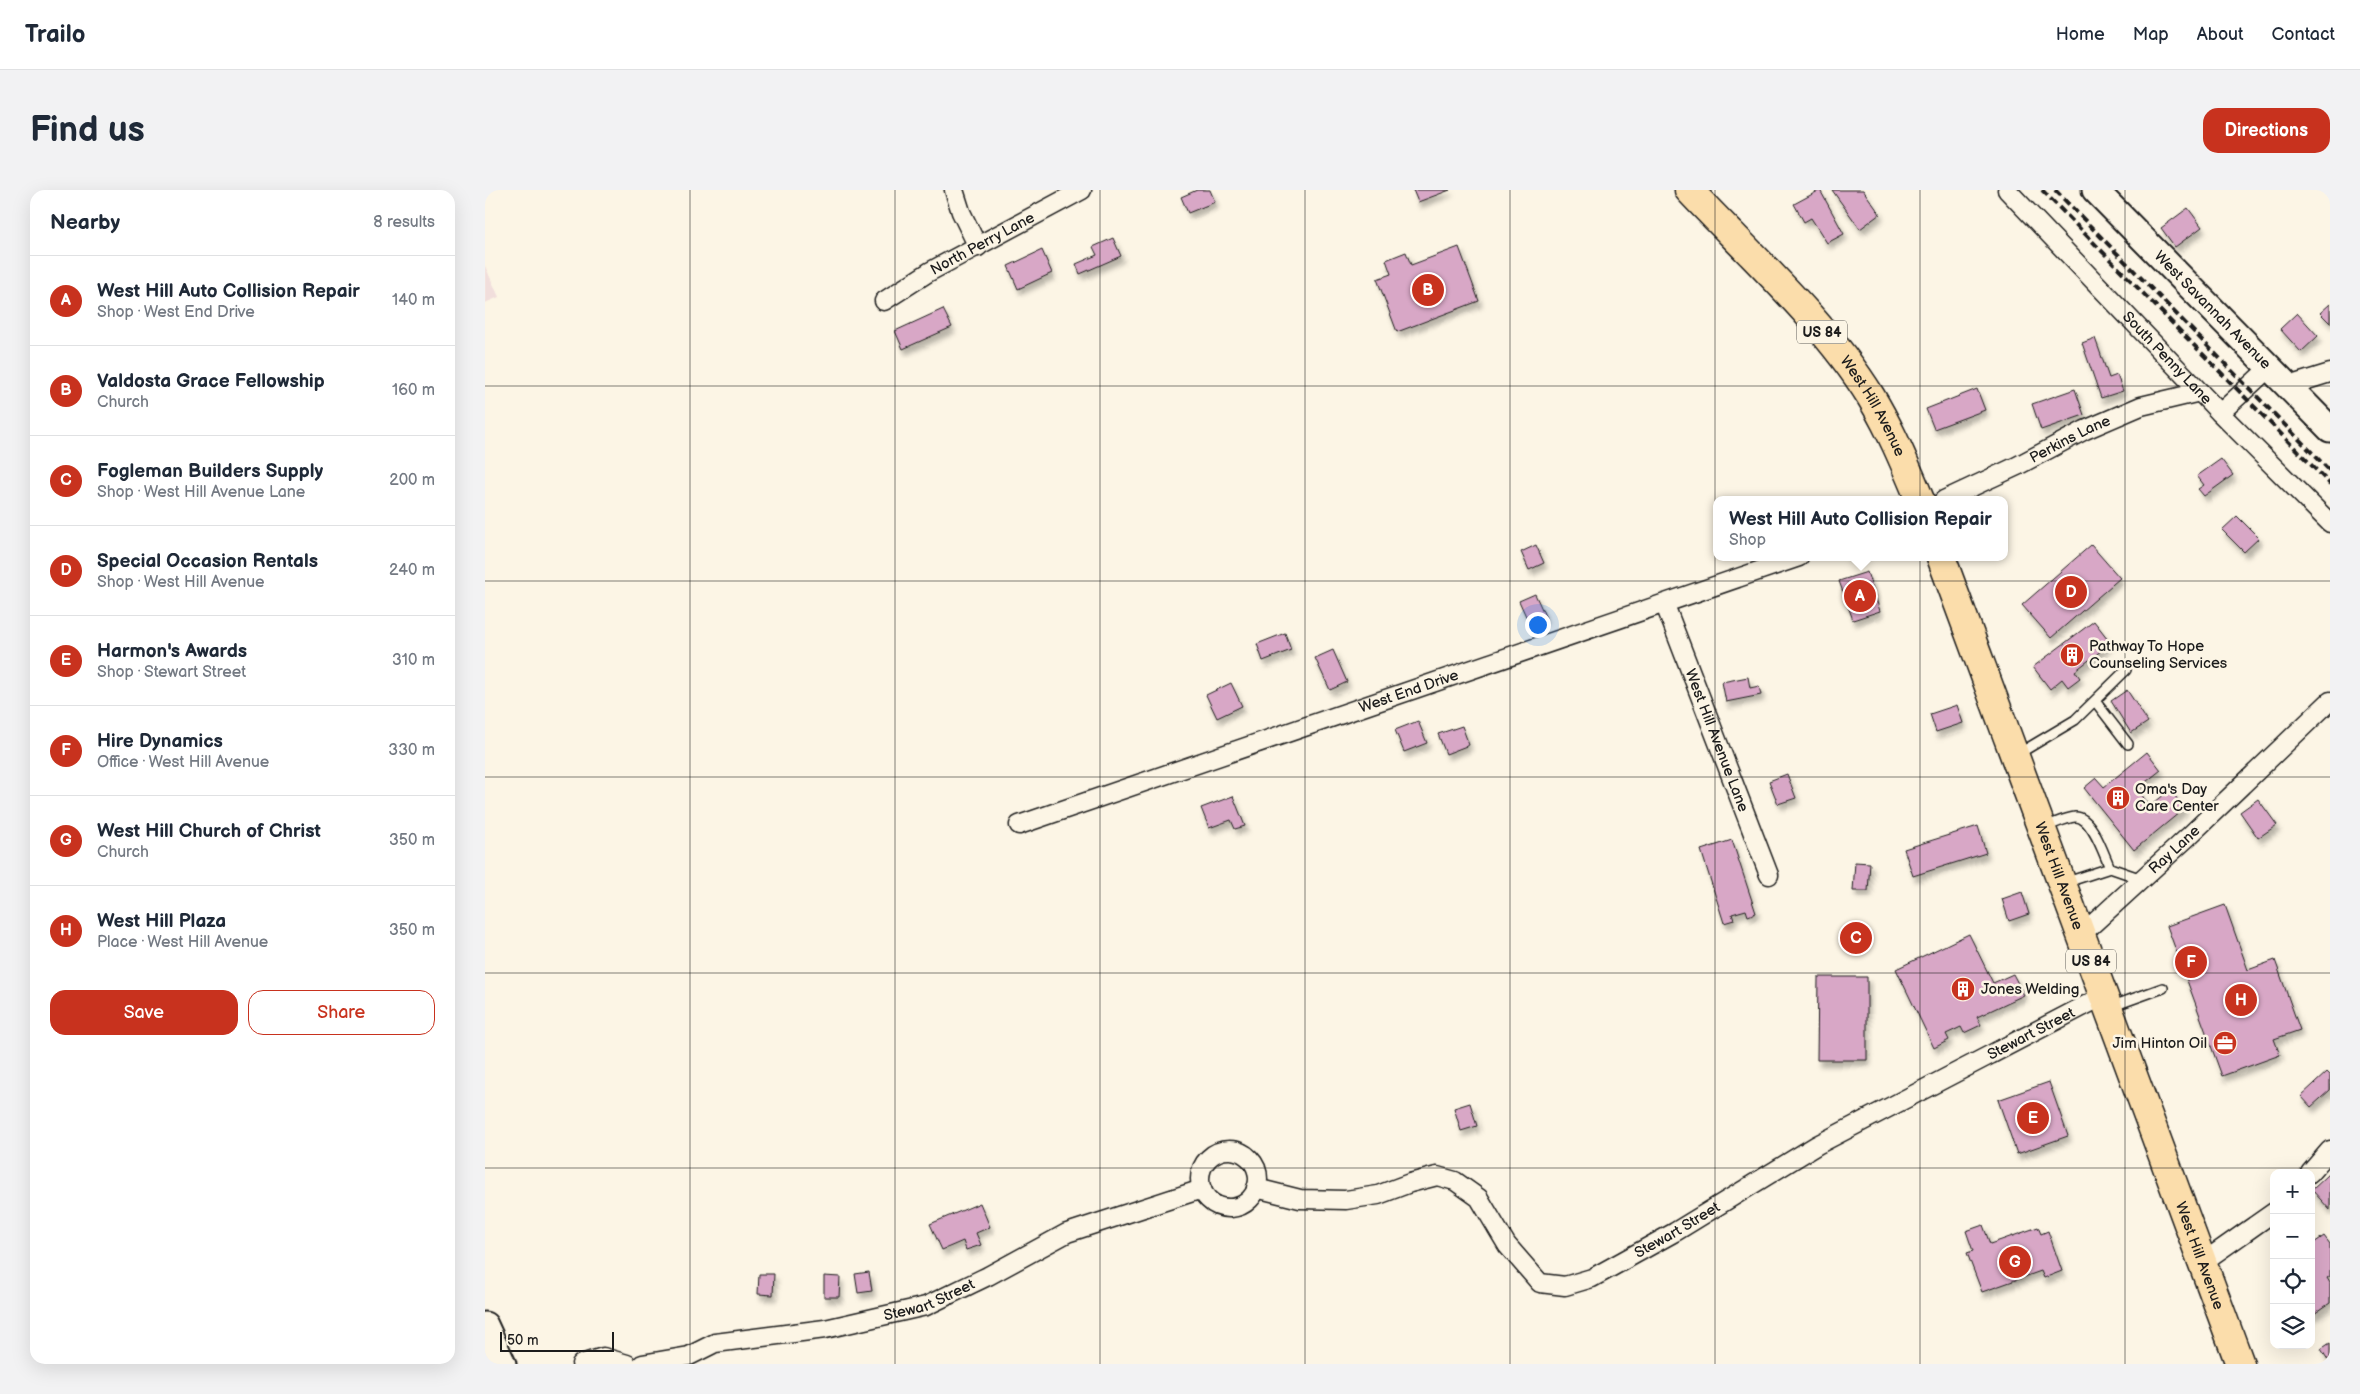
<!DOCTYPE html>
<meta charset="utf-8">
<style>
:root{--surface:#fff;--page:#f2f2f3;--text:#1f2937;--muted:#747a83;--line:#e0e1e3;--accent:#c8321e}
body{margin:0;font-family:"Balsamiq Sans",sans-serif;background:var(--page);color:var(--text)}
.controls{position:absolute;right:15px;bottom:15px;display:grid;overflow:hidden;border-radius:10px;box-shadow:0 5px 20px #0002}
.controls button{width:45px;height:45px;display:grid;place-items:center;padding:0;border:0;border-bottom:1px solid var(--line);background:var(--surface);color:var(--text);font:25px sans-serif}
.scale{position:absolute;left:15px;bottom:12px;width:114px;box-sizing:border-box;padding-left:5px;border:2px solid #1c1c1c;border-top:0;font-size:14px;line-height:18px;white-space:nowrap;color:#1c1c1c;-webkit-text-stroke:4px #fcf5e5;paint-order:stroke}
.you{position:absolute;left:1052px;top:434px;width:18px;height:18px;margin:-12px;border:4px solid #fff;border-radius:50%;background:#1a73e8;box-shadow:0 0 0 8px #1a73e833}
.badge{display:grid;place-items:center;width:32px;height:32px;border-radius:50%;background:var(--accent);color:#fff;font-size:16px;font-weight:700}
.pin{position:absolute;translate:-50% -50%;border:2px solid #fff;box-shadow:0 1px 5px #0006}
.popup{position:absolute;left:1228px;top:306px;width:295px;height:65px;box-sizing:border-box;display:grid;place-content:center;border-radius:10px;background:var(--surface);filter:drop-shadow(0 1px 4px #0005);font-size:16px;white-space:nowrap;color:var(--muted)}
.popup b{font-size:19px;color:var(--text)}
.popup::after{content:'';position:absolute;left:50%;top:100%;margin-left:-10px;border:10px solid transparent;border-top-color:var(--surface)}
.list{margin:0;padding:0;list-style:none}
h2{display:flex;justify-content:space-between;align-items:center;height:65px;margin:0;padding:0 20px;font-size:21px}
h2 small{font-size:16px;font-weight:400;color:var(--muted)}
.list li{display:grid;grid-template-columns:32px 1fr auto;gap:15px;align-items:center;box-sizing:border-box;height:90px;padding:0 20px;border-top:1px solid var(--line)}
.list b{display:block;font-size:19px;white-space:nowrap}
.list p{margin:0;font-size:16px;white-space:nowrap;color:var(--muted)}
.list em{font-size:16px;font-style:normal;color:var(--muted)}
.actions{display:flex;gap:10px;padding:15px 20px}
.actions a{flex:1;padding:11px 0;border:1px solid var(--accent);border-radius:15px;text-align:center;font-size:18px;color:var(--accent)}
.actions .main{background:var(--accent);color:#fff}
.icon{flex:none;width:28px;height:28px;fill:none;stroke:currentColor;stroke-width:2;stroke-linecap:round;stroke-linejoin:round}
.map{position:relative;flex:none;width:1845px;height:1174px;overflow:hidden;border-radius:15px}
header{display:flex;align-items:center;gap:30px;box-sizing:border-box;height:70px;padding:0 25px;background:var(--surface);border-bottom:1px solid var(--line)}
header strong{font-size:24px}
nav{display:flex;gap:28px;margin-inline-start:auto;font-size:18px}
.intro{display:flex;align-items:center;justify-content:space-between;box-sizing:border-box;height:120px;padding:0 30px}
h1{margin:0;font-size:35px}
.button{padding:12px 22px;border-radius:15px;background:var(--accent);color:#fff;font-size:18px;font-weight:700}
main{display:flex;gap:30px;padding:0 30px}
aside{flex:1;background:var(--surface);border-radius:15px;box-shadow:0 5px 20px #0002}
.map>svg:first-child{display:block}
.built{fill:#f1dedc}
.building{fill:#d8a7c6;stroke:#1c1c1c;filter:url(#shadow)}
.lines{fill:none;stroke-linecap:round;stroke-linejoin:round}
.lane-casing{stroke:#1c1c1c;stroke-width:12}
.street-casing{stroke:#1c1c1c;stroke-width:21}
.secondary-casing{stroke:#1c1c1c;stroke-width:29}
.highway-casing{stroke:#1c1c1c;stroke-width:31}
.lane{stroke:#fcf5e5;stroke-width:9}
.street{stroke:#fcf5e5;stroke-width:18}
.secondary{stroke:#fcf5e5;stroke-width:25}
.highway{stroke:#fbddab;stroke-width:28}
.rail{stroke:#1c1c1c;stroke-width:4;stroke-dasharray:8 4;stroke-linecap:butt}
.grid{fill:none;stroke:#1c1c1c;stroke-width:1;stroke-opacity:0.55}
.labels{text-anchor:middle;stroke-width:5;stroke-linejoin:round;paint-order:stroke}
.shield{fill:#fcf5e5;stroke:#5f5d58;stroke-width:1}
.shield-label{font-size:14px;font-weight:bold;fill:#1c1c1c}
.street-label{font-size:15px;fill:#1c1c1c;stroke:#fcf5e5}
.poi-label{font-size:15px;fill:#1c1c1c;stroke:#fcf5e5;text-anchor:start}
</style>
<header>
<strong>Trailo</strong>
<nav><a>Home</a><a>Map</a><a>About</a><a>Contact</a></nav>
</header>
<div class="intro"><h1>Find us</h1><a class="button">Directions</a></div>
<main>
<aside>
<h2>Nearby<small>8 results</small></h2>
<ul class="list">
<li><span class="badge">A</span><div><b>West Hill Auto Collision Repair</b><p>Shop · West End Drive</p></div><em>140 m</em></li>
<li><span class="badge">B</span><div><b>Valdosta Grace Fellowship</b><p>Church</p></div><em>160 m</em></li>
<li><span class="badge">C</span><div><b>Fogleman Builders Supply</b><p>Shop · West Hill Avenue Lane</p></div><em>200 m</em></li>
<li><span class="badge">D</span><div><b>Special Occasion Rentals</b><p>Shop · West Hill Avenue</p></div><em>240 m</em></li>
<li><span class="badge">E</span><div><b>Harmon's Awards</b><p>Shop · Stewart Street</p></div><em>310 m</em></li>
<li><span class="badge">F</span><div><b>Hire Dynamics</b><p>Office · West Hill Avenue</p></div><em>330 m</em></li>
<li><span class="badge">G</span><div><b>West Hill Church of Christ</b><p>Church</p></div><em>350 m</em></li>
<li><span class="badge">H</span><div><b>West Hill Plaza</b><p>Place · West Hill Avenue</p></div><em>350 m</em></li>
</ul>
<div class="actions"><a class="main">Save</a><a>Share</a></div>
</aside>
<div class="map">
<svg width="1845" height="1174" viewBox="0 0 1845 1174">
<defs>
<filter id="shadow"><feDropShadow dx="3" dy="5.5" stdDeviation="2.5" flood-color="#0004"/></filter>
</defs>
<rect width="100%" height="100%" fill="#fcf5e5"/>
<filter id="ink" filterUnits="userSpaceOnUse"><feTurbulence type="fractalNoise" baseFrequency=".02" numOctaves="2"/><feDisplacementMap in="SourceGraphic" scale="10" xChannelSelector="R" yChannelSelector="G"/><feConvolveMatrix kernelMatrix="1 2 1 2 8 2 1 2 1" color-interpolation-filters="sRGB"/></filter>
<g filter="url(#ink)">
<!-- built -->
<path class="built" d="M0,76L14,107L0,113Z"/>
<!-- building -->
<path class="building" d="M712,0H725L730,12L703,23L696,7Z
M928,0H965L933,12Z
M1335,0L1359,44L1342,53L1326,28L1319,32L1309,14Z
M1347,0H1378L1395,24L1375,39Z
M1703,18L1717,37L1690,57L1676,38Z
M628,48L636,66L595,84L591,74L612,65L608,57Z
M974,57L994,111L912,142L892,89L906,84L901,70L921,62L926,75Z
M557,60L567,83L533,99L523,76Z
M1845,114V133L1835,123Z
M458,119L467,137L418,159L410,141Z
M1812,123L1833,146L1816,162L1795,139Z
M1610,148L1624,188L1632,185L1638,201L1616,208L1597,153Z
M1492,199L1500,220L1449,239L1441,219Z
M1590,199L1599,225L1556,240L1547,214Z
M1736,269L1748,285L1719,306L1713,299L1719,295L1712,286Z
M1752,326L1774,348L1759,362L1737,340Z
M1051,355L1059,373L1044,380L1036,362Z
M1606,355L1635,388L1566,448L1537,415Z
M1382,382L1395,421L1368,430L1354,391Z
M1050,404L1061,428L1045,435L1034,411Z
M1609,431L1626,453L1590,481L1595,488L1583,497L1577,489L1565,499L1548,477Z
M800,443L806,460L778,471L772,454Z
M848,460L862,492L845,500L830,468Z
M1263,487L1265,498L1274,496L1276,505L1241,512L1237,492Z
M746,493L757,516L732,528L721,505Z
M1642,500L1663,532L1646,543L1626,511Z
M1472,515L1478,533L1451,542L1445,524Z
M933,531L942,553L919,562L910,540Z
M977,536L984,555L961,564L953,544Z
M1662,562L1676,580L1652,599L1665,616L1685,600L1700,618L1649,660L1599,598L1611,588L1619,597Z
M1302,584L1311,608L1293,614L1284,591Z
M748,606L760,636L750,639L746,630L724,638L716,618Z
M1773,609L1792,635L1773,648L1755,622Z
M1493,636L1501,663L1428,686L1419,659Z
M1247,650L1271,723L1263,726L1261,720L1247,724L1249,730L1239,733L1216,660Z
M1370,672L1385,673L1383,701H1368Z
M1537,702L1544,724L1524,731L1517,709Z
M1740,715L1763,780L1790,770L1815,840L1789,849L1795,865L1737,886L1682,736Z
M1484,744L1508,793L1528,784L1539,805L1492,827L1496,835L1479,843L1476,837L1461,844L1464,850L1449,858L1411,779Z
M1333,787H1382V870H1332Z
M1842,882L1845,885V900L1826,917L1816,906Z
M1564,892L1583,946L1532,964L1513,910Z
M985,913L992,936L976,941L969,918Z
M1844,984L1845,986V1020L1827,1000Z
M495,1013L505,1037L491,1043L496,1055L481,1060L478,1051L457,1060L445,1034Z
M1498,1035L1505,1054L1553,1037L1556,1044L1563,1041L1577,1081L1559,1088L1556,1081L1497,1102L1482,1063L1488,1061L1481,1041Z
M1839,1046L1845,1054V1086L1842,1088L1845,1093V1113L1826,1126V1055Z
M384,1082L387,1101L373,1103L370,1084Z
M274,1084H289L288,1105L273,1104Z
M339,1086L355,1087L354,1107H339Z
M1845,1153V1173L1836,1159Z"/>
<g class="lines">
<!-- lane casing -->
<g class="lane-casing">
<path id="lane" d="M1610,511L1643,554
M1533,564L1590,530L1641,480
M1559,637C1569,634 1580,628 1590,627C1607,626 1619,665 1625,678
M1579,693L1625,678L1657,689
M1625,817L1678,798"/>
</g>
<!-- street casing -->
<g class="street-casing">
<g id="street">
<path d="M469,0L476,22L493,57"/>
<path id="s1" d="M1522,0L1735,223L1845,333"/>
<path id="s2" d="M399,111L444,82L597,0"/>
<path d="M1803,196L1845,183"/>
<path d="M1735,223L1785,177"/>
<path id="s3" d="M1459,310L1532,276L1600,240L1656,216L1715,202"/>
<path id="s4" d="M1180,415L1284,685"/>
<path id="s5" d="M534,635L1314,367"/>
<path id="s6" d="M1597,744L1703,647L1845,511"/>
<circle cx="744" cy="989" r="29"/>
<path d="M1825,983L1845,960"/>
<path id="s7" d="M771,998L815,1009L861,1010L893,1005L925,993L952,986L970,991L994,1008L1022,1055L1055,1093L1080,1096L1107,1088L1190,1042L1332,955L1620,805"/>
<path d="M1718,1072L1789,1022"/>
<path d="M96,1174L118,1167L142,1174"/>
<path id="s8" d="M157,1174L204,1166L230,1153L340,1139L441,1116L503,1086L582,1043L717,999"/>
</g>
</g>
<!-- secondary casing -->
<g class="secondary-casing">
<g id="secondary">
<path id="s9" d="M1610,0L1845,239"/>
<path d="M0,1135L18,1174"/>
</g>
</g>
<!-- highway casing -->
<g class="highway-casing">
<g id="highway">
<path id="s10" d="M1204,0C1265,65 1339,131 1386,207C1406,240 1420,274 1435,310"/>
<path id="s11" d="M1456,367L1755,1174"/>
</g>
</g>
<!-- lane -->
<use href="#lane" class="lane"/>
<!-- street -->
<use href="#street" class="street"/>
<!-- secondary -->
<use href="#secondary" class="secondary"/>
<!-- highway -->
<use href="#highway" class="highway"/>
<!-- rail -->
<path class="rail" d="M1557,0L1845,294
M1570,0L1845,281"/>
</g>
</g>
<!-- grid -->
<path class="grid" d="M205,0V1174M410,0V1174M615,0V1174M820,0V1174M1025,0V1174M1230,0V1174M1435,0V1174M1640,0V1174M0,196H1845M0,391H1845M0,587H1845M0,783H1845M0,978H1845"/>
<!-- icons -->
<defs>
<g id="building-disc" transform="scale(1.25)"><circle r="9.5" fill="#c8321e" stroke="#fcf5e5"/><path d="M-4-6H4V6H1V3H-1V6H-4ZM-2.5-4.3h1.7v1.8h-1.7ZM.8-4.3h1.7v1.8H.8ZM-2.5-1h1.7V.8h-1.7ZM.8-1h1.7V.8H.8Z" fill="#fff"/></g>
<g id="office-disc" transform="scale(1.25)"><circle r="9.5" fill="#c8321e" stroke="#fcf5e5"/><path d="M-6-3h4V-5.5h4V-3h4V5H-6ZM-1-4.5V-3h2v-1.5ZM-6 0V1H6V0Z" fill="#fff"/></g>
</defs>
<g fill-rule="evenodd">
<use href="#building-disc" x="1587" y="465"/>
<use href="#building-disc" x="1633" y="608"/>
<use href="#building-disc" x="1478" y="799"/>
<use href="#office-disc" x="1740" y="853"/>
</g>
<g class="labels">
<!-- shield labels -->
<g class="shield">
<rect x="1312" y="130.5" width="50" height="23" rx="4"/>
<rect x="1581" y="759.5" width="50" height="23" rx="4"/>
</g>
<g class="shield-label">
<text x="1337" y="147">US 84</text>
<text x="1606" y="776">US 84</text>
</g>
<!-- street labels -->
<g class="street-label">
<text dy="5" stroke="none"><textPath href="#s2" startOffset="114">North Perry Lane</textPath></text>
<text dy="5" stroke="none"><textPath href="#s9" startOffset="168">West Savannah Avenue</textPath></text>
<text dy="5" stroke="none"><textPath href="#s1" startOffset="232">South Penny Lane</textPath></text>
<text dy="5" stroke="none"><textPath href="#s10" startOffset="285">West Hill Avenue</textPath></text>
<text dy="5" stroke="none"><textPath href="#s3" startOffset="140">Perkins Lane</textPath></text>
<text dy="5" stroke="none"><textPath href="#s5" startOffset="412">West End Drive</textPath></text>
<text dy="5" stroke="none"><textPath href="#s4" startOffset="145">West Hill Avenue Lane</textPath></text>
<text dy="5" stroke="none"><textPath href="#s6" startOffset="125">Ray Lane</textPath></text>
<text dy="5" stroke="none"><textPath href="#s11" startOffset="340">West Hill Avenue</textPath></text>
<text dy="5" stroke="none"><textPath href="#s7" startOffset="895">Stewart Street</textPath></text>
<text dy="5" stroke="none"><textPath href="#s7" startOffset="490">Stewart Street</textPath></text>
<text dy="5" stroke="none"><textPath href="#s11" startOffset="745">West Hill Avenue</textPath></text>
<text dy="5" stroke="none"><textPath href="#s8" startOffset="296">Stewart Street</textPath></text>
</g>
<!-- poi labels -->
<g class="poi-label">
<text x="1604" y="461">Pathway To Hope<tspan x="1604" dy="17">Counseling Services</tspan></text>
<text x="1650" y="604">Oma's Day<tspan x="1650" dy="17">Care Center</tspan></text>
<text x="1496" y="804">Jones Welding</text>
<text x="1722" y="858" text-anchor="end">Jim Hinton Oil</text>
</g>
</g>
</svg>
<div class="controls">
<button>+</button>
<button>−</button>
<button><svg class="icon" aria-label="locate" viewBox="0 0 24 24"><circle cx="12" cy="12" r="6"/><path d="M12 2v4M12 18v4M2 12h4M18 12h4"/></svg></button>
<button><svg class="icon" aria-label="layers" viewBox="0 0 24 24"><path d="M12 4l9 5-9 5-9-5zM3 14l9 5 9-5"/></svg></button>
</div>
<div class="scale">50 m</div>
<div class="you"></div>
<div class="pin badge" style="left:1375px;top:406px">A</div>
<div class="popup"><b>West Hill Auto Collision Repair</b>Shop</div>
<div class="pin badge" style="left:943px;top:100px">B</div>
<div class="pin badge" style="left:1371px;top:748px">C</div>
<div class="pin badge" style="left:1586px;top:402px">D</div>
<div class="pin badge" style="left:1548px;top:928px">E</div>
<div class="pin badge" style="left:1706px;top:772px">F</div>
<div class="pin badge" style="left:1530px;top:1072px">G</div>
<div class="pin badge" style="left:1756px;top:810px">H</div>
</div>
</main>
